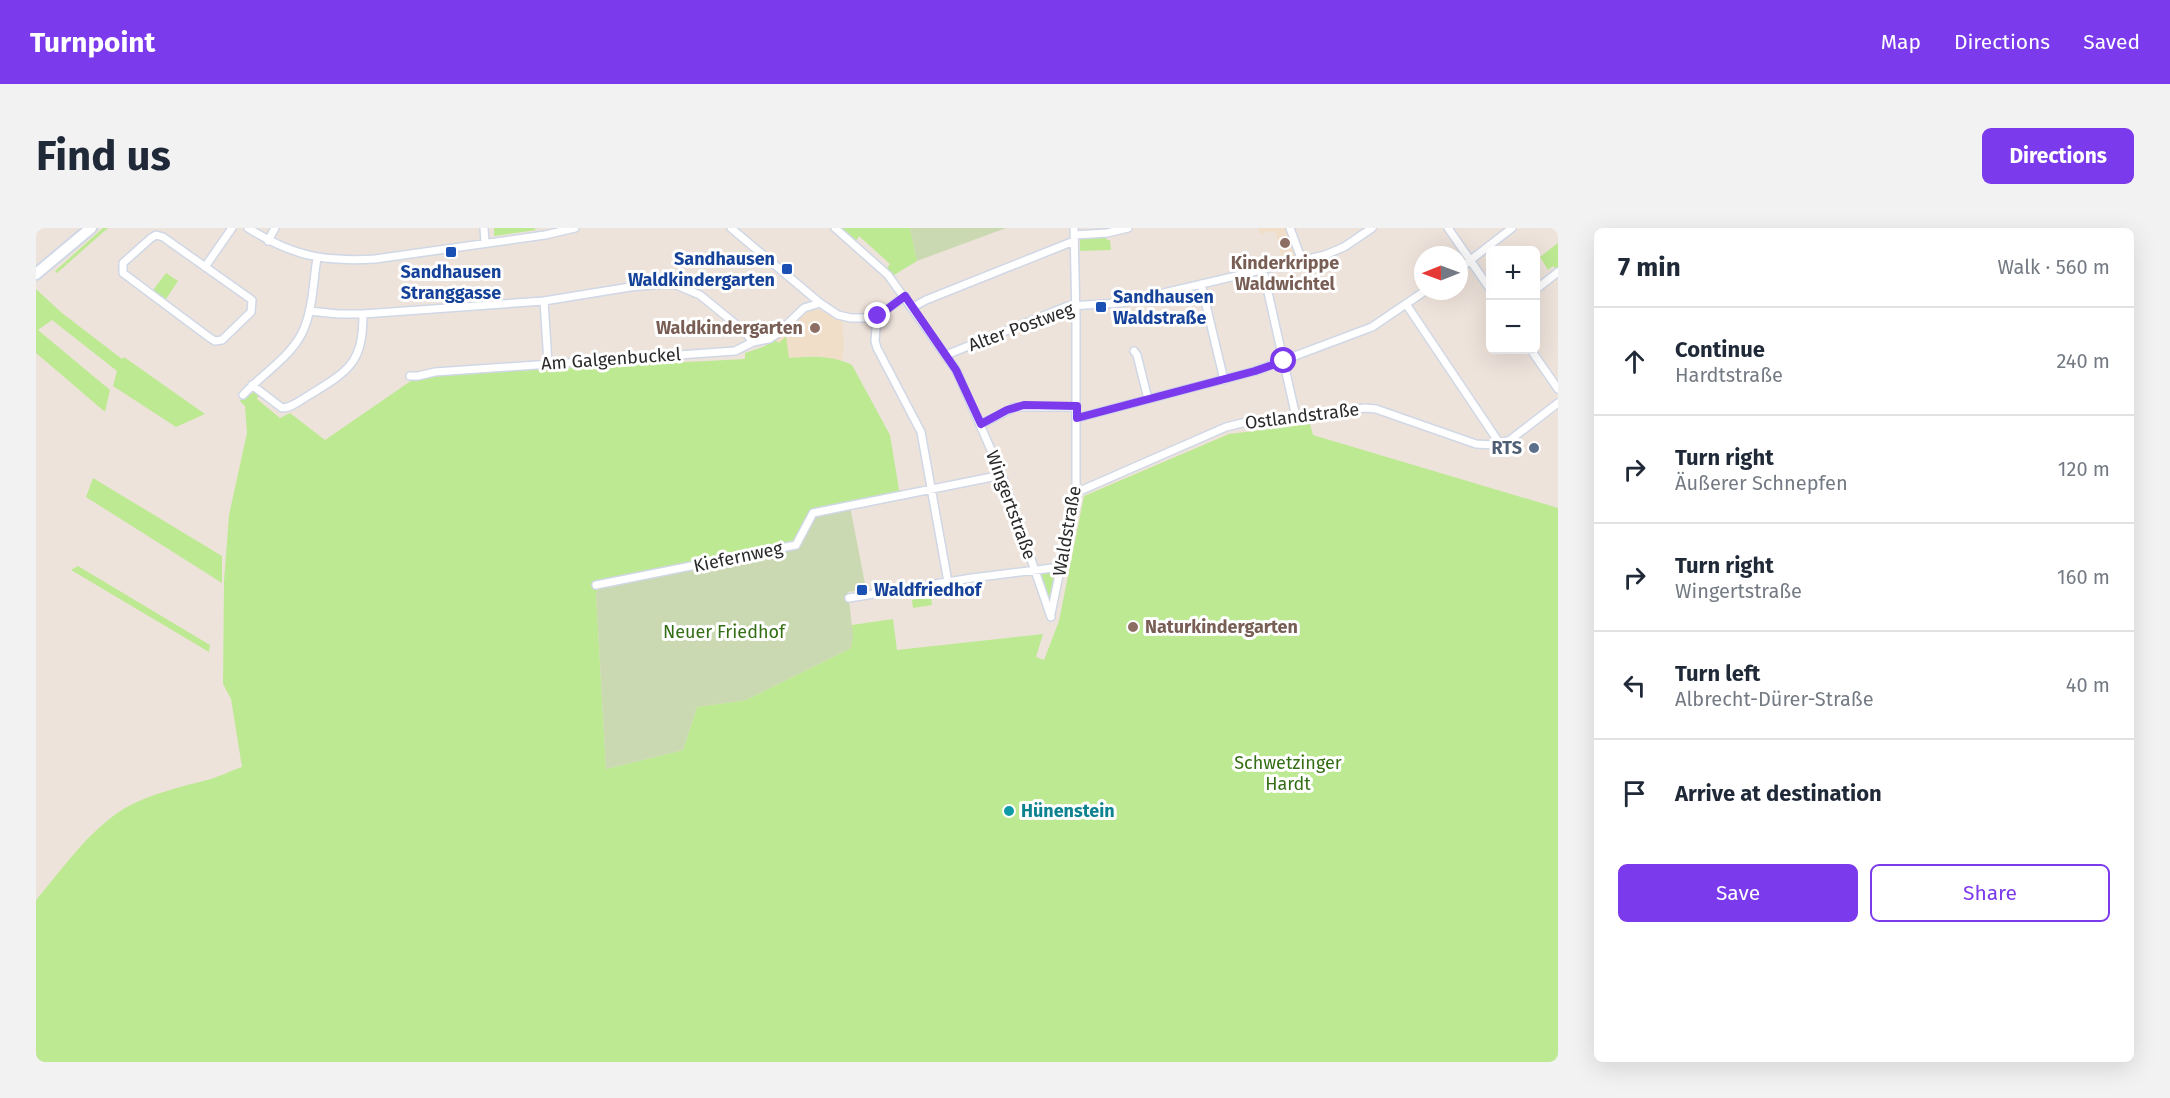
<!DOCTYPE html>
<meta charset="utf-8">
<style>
:root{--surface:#fff;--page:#f2f2f3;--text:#1f2937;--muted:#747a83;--line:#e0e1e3;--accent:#7c3aed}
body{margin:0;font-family:"Fira Sans",sans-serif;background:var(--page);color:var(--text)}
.controls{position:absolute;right:18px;top:18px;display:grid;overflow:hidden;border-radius:9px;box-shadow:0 6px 24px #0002}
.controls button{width:54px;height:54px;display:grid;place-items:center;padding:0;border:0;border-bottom:2px solid var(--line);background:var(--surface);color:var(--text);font:30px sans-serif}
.compass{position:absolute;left:1378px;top:18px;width:54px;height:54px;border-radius:50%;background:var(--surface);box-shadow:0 6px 24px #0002;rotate:269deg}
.stop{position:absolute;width:18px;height:18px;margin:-14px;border:4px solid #7c3aed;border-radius:50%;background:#fff}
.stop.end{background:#7c3aed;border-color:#fff;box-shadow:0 2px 6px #0008}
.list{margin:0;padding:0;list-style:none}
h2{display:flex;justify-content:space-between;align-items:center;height:78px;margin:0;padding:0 24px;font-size:26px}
h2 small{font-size:20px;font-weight:400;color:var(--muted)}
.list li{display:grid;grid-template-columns:39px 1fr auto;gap:18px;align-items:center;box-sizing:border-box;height:108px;padding:0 24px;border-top:2px solid var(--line)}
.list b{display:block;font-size:22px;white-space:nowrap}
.list p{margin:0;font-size:20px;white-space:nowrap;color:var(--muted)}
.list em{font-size:20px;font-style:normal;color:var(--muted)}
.actions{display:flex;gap:12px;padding:18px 24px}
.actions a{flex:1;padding:14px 0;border:2px solid var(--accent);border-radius:9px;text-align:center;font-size:21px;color:var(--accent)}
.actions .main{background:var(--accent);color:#fff}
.icon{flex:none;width:33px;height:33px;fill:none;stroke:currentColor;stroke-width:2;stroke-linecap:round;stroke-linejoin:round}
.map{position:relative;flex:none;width:1522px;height:834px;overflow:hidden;border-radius:9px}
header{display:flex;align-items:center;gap:36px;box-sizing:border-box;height:84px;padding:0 30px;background:var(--accent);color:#fff}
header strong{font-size:28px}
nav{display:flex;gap:33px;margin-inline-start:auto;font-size:21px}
.intro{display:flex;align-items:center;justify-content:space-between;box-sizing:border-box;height:144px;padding:0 36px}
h1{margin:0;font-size:42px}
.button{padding:15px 27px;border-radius:9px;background:var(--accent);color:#fff;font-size:21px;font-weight:700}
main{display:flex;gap:36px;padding:0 36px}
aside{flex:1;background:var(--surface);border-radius:9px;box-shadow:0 6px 24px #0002}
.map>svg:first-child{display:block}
.education{fill:#f1dec9}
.green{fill:#bde993}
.cemetery{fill:#cad9b1}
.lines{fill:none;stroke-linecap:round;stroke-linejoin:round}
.street-casing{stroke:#d0d7e5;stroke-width:10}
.secondary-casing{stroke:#d0d7e5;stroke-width:14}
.street{stroke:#fff;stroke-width:7}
.secondary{stroke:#fff;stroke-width:10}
.route{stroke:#7c3aed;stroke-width:8}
.education-dot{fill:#8d6e63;stroke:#fff;stroke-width:2}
.transit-dot{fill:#1a4fb4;stroke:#fff;stroke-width:2}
.service-dot{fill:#5c6f8a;stroke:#fff;stroke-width:2}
.culture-dot{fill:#0f9aa8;stroke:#fff;stroke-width:2}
.labels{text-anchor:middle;stroke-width:6;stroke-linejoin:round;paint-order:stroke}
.transit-label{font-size:18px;font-weight:bold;fill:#164399;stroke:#fff;text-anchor:start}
.education-label{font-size:18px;font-weight:bold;fill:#785e54;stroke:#fff}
.street-label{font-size:18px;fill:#2a2a2a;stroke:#fff}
.service-label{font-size:18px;font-weight:bold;fill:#4e5e75;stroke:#fff;text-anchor:end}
.park-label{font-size:18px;fill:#346e14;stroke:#fff}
.culture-label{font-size:18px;font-weight:bold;fill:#0d838f;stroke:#fff;text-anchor:start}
</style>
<header>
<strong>Turnpoint</strong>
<nav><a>Map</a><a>Directions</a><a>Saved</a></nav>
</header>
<div class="intro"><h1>Find us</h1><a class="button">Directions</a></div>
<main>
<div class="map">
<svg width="1522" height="834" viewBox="0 0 1522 834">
<rect width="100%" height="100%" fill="#eee3db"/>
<!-- education -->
<path class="education" d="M1222,0H1250L1261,27L1259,30L1247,34L1239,3L1224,6Z
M774,81H782L806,93L808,117L806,132L776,128L753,130L739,112Z"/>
<!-- green -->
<path class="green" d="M67,0H72L21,45L19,43Z
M458,0H498L500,2L458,8Z
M806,0H874L881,33L858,47L851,40L854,36L823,8L820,13Z
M1046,9H1070L1071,12H1074L1075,22L1044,23V12Z
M1522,15V41L1521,42L1517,38L1512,42L1504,29Z
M130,45L142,53L130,71L117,62Z
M0,61L26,85L86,131L88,129L169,186L140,199L77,158L81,143L16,92L2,102L74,162L69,184L0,125Z
M750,108L753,130C775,128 796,127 816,137L854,207L864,267L789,284L760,318L560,364L570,541L647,522L661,479L710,472L815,420L816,397L857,391L861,422L1007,406L1000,429L1008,432L1023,393L1048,268L1193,206L1274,196L1277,207L1522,280V834H0V672C27,640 53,602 89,580C114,566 144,559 171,552C183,549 194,543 206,539L195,471L187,456L188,353L193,287L211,205L209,178L204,173L208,168L211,169L219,163L223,167L221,171L244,190L254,185L289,212L382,148L709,131V125L727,119L739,112L743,115Z
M57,250L186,328V355L50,269Z
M42,338L174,417L173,424L35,342Z
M1018,344L1021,346L1014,380L1004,349L1006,345Z
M895,368L896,377L877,380L876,372Z"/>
<!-- cemetery -->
<path class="cemetery" d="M874,0H970L881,33Z
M814,278L830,361L812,364L817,407L815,420L710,472L661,479L647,522L570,541L560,364L571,357L760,318L778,285Z"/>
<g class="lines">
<!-- street casing -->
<g class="street-casing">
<path id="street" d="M212,0C256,28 288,34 339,31L509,7L539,0
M448,0L449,15
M695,0L784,75L802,87L815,90H836L846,85L869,68
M799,0L852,47L920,142L966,247L1015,389
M1254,0L1266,33
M1412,0L1454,61
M120,7L127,9L216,72L215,84L186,112L179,113L174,110L87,45V35L115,10Z
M1038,7L1071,5L1092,0
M232,13L239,0
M169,39L196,0
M1423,41L1476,0
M1227,42L1260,189
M1165,56L1188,152
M1503,59L1522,44
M508,73L512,135
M1370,76L1464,216
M877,79L890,72L1038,13
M273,83L302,86H327L508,73L594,59L628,56L640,57L664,67L708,103L717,114
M841,88L839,113L841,120L885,204L912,354
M1495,122L1522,161
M1098,123L1101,127L1112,171
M910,127L1032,78L1085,75L1289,27L1308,19L1336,0
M374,148H382L399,144L699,123L717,114L733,111L742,105L768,80L784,75
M216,157L246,180C256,180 266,171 275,166C314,142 327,134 327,86
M207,167C225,147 252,131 265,107C277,85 277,54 281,30
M1041,190L1219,143L1336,99L1389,63
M945,196L979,179H1041
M1040,263L1046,262L1190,199L1206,195L1329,180L1340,181L1440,216L1458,217L1474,212L1522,175
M560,357L760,317L777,285L966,247
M813,370L936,350L1025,339
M1015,386L1040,263V91L1038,0"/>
</g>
<!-- secondary casing -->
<g class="secondary-casing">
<path id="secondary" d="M0,46L55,0"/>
</g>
<!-- street -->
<use href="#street" class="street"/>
<!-- secondary -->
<use href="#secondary" class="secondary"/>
</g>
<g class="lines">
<!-- route -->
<path class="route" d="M842,88L869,68L920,142L945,196L971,182L988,177L1041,178V190L1219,143L1248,133"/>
</g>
<!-- markers -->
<g class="education-dot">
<circle cx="1249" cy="15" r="6"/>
<circle cx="779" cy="100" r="6"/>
<circle cx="1097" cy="399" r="6"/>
</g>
<g class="transit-dot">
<rect x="409" y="18" width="12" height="12" rx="3"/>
<rect x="745" y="35" width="12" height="12" rx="3"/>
<rect x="1059" y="73" width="12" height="12" rx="3"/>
<rect x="820" y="356" width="12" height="12" rx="3"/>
</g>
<circle class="service-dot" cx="1498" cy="220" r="6"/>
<circle class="culture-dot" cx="973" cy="583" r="6"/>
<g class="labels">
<!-- transit labels -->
<g class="transit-label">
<text x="739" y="37" text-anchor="end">Sandhausen<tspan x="739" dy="21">Waldkindergarten</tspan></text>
<text x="415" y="50" text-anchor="middle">Sandhausen<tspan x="415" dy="21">Stranggasse</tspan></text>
<text x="1077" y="75">Sandhausen<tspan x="1077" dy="21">Waldstraße</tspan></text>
<text x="838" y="368">Waldfriedhof</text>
</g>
<!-- education labels -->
<g class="education-label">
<text x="1249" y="41">Kinderkrippe<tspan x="1249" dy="21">Waldwichtel</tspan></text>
<text x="767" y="106" text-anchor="end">Waldkindergarten</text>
<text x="1109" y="405" text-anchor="start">Naturkindergarten</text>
</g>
<!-- street labels -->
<g class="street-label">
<text transform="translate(985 99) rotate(-20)" y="6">Alter Postweg</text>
<text transform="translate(575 131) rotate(-4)" y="6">Am Galgenbuckel</text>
<text transform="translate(1266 188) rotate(-7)" y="6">Ostlandstraße</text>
<text transform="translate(975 277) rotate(70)" y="6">Wingertstraße</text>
<text transform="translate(1031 303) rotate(-80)" y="6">Waldstraße</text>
<text transform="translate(702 329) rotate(-12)" y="6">Kiefernweg</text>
</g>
<!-- service labels -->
<g class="service-label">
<text x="1486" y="226">RTS</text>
</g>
<!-- park labels -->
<g class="park-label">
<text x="688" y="410">Neuer Friedhof</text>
<text x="1252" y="541">Schwetzinger<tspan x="1252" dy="21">Hardt</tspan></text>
</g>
<!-- culture labels -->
<g class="culture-label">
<text x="985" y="589">Hünenstein</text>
</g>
</g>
</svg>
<div class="controls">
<button>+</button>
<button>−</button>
</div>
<svg class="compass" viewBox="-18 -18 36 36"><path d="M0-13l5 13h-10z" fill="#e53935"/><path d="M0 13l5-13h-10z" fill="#747a83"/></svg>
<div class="stop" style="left:1248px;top:133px"></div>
<div class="stop end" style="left:842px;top:88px"></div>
</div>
<aside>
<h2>7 min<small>Walk · 560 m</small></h2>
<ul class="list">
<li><svg class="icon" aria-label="ahead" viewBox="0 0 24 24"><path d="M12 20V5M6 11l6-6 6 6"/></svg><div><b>Continue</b><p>Hardtstraße</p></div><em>240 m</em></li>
<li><svg class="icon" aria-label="right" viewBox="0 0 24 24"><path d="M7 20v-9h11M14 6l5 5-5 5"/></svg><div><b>Turn right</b><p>Äußerer Schnepfen</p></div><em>120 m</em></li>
<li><svg class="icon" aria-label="right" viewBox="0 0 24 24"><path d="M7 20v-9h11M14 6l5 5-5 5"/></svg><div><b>Turn right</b><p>Wingertstraße</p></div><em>160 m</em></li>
<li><svg class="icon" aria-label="left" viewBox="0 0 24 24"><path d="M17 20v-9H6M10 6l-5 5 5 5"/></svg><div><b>Turn left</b><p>Albrecht-Dürer-Straße</p></div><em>40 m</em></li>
<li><svg class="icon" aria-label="arrive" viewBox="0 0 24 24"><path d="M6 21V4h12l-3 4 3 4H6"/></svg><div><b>Arrive at destination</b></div></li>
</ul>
<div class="actions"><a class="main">Save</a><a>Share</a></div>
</aside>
</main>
